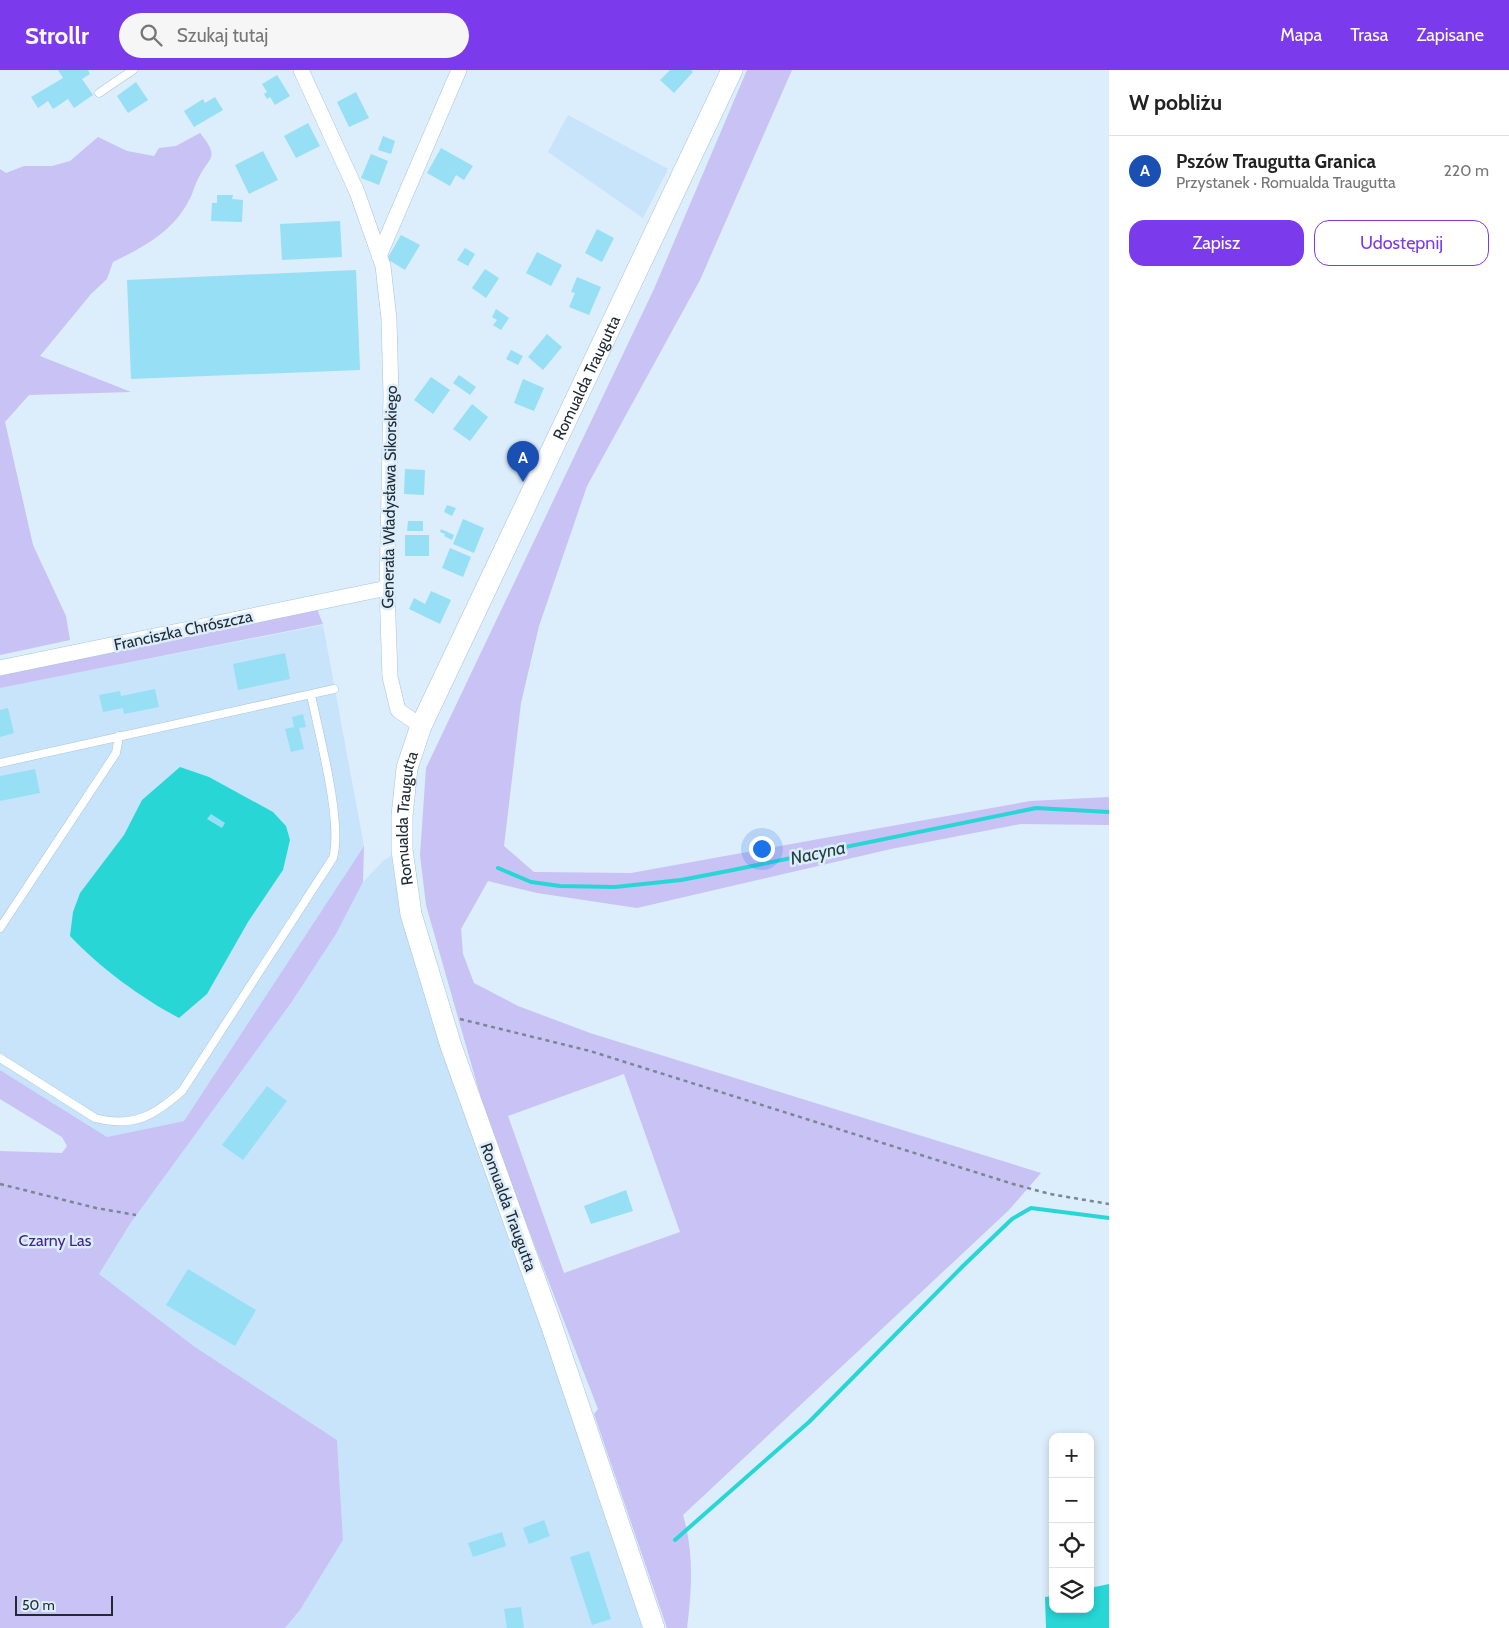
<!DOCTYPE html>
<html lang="pl">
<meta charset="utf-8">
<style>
:root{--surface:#fff;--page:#f6f6f6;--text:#222;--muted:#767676;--line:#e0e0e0;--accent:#7c3aed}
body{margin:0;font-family:Cabin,sans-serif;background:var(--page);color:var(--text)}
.controls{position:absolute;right:15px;bottom:15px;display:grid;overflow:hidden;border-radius:10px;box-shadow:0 2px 8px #0003}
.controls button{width:45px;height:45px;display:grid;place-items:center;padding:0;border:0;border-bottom:1px solid var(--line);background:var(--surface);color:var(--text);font:25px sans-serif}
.scale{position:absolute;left:15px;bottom:12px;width:98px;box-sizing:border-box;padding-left:5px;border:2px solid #202b33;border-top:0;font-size:14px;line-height:18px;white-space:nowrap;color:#202b33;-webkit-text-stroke:4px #dcedfb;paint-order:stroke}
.you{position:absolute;left:761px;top:778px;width:18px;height:18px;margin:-12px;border:4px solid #fff;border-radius:50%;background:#1a73e8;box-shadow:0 0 0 8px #1a73e833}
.badge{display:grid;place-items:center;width:32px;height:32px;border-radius:50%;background:var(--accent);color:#fff;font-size:16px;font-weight:700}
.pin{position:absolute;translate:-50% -41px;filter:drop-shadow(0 1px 2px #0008)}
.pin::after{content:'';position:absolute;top:26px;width:18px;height:15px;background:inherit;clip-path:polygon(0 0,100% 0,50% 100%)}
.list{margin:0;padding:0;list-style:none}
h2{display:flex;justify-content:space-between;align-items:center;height:65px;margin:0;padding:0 20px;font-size:21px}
h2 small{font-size:16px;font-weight:400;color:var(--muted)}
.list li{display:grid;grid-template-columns:32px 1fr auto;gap:15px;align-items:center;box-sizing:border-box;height:70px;padding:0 20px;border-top:1px solid var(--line)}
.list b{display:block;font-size:19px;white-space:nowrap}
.list p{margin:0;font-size:16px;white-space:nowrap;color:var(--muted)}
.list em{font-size:16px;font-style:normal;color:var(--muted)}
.actions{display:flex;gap:10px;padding:15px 20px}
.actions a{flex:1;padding:11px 0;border:1px solid var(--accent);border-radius:15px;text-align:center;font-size:18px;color:var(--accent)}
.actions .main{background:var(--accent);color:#fff}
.icon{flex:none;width:28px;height:28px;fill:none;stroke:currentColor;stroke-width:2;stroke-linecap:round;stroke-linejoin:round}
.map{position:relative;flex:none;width:1109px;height:1558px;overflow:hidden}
header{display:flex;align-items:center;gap:30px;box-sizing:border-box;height:70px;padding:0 25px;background:var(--accent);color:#fff}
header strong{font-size:24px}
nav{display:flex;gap:28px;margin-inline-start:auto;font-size:18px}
.search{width:350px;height:45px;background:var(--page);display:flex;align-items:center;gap:12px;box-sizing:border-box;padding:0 18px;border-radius:28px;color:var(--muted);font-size:19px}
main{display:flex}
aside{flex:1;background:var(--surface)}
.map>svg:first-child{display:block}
.built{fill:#c7e4fb}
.green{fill:#c8c2f5;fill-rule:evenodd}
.water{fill:#28d6d6}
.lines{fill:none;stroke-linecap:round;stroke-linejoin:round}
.stream{stroke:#28d6d6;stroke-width:4}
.building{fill:#97dff5}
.lane-casing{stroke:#a8c4db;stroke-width:9}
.street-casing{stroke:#a8c4db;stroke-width:16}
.secondary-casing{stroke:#a8c4db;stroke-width:22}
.path{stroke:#798792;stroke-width:2.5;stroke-dasharray:4 4;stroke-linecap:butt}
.lane{stroke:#fff;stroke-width:8}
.street{stroke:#fff;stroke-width:15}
.secondary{stroke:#fff;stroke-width:21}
.labels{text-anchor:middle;stroke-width:5;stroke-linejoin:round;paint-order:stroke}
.street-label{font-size:16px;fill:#202b33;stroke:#dcedfb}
.park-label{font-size:16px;fill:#43248b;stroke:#dcedfb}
.water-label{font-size:18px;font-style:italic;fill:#264040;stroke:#dcedfb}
</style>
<header>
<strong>Strollr</strong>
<div class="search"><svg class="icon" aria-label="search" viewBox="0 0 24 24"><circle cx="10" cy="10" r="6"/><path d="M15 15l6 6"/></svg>Szukaj tutaj</div>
<nav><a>Mapa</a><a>Trasa</a><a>Zapisane</a></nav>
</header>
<main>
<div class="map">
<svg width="1109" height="1558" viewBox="0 0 1109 1558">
<rect width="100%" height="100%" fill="#dcedfb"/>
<!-- built -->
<path class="built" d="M568,45L668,99L643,148L548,82Z
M323,555L364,776L184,1051L107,1067L0,1000V618Z
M402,780L411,844L654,1558H285L300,1540L343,1470L337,1370L195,1277L99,1204L136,1145L291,933L336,864L363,812L384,790Z"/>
<!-- green -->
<path class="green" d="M747,0H792L700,210L587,416L539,556L521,633L504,776L534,802L631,803L1030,731L1109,727V755L1021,754L891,779L637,838L537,823L488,811L461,859L463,884L474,913L518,936L590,963L1041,1103L1009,1140L683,1445C694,1482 692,1520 687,1558H667L594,1344L598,1339L490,1060L426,835L420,785L426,698L654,219ZM624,1004L680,1162L564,1203L508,1046Z
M200,63C221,89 209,86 198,109C194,116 193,124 189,130C174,161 142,178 113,192L107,209L91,224L40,286L131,322L29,325L5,352L33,475L66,546L70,570L0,585V99L6,103L24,96H52L70,91L98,67L127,81L154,86L159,78L176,76Z
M316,537L323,554L0,618V603Z
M364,776L363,812L336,864L291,933L132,1151L99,1204L195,1277L337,1370L343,1470L300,1540L285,1558H0V1081L62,1083L67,1076L62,1067L0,1029V1000L107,1067L184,1051Z"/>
<!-- water -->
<path class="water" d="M180,697L209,707L273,742L286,756L290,770L283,800L248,852L207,924L179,948C141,928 99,897 70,866L73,842L80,823L124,765L142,730Z
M1109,1514V1558H1046L1045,1527L1053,1526V1539H1090V1518Z"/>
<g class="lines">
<!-- stream -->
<path class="stream" d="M498,798L531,812L560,816L615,817L681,810L733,800L1036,738L1109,742
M675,1470L809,1352L963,1196L1012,1149L1031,1138L1109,1148"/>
</g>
<!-- building -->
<path class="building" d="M58,0H88L90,4L82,9L93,25L74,38L68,29L53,39L48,31L38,38L31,27L63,8Z
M670,0H691L693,2L674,23L660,10Z
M277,5L290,26L275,35L270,27L267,29L264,24L267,22L262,14Z
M136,12L148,30L128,43L117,26Z
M356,22L369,48L349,57L337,32Z
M215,27L223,40L194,57L184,41L203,29L205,33Z
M308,53L320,76L296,88L284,66Z
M383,66L395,71L391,84L378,80Z
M441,78L473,96L464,110L456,105L450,116L427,103Z
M263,81L278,110L249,124L235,95Z
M371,84L388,91L379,115L361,108Z
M217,125H233L232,129L243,130L242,152L211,151L212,133H217Z
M340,151L342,187L282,190L280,154Z
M597,159L614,168L602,192L585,183Z
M401,165L420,175L405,200L387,189Z
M465,178L475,184L468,196L457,190Z
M537,182L562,195L551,216L526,203Z
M485,199L499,208L486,228L472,218Z
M356,200L360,300L131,309L127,210Z
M577,207L601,217L589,245L569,237L575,223L571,222Z
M496,239L509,248L501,260L493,255L497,250L492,247Z
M547,264L562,277L543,300L528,287Z
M511,280L523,286L518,295L506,289Z
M459,305L476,317L470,325L453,313Z
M431,307L450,320L433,344L414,330Z
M523,309L544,318L534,341L514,333Z
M472,334L488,347L470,371L453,359Z
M405,399L425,400L424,425L404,424Z
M447,435L456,438L452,446L444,442Z
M463,449L484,458L474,483L453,474Z
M408,451H423V461H407Z
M441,459L454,465L452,470L444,466L445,464L440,462Z
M405,465H429V486H405Z
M450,478L471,487L463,507L442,498Z
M431,521L451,530L440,554L409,539L414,528L425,534Z
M285,583L290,609L238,620L233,594Z
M155,619L159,637L124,644L123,638L103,642L99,625L120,621L121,626Z
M8,638L14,663L0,667V640Z
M303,644L306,657L299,658L304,679L291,682L285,659L294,657L292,647Z
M35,699L40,723L0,731V706Z
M211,744L225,753L222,758L207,749Z
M267,1016L287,1031L243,1090L222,1075Z
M626,1120L633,1141L591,1154L584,1136Z
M188,1199L256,1240L235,1276L166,1235Z
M544,1450L550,1466L529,1474L523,1458Z
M502,1462L506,1476L473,1487L468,1473Z
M589,1481L611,1549L592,1555L570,1487Z
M521,1537L524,1558H507L504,1539Z"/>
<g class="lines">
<!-- lane casing -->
<g class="lane-casing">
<path id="lane" d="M99,23L133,0
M0,693L334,619
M0,858L116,683L119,666
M0,988L95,1048C133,1058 154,1046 182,1021L333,788C343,753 319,664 311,625"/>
</g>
<!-- street casing -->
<g class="street-casing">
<path id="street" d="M301,0L357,122L383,196L389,249L391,326L387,518L390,607L398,640L421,656
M379,186L459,0
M0,598L387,518"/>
</g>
<!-- secondary casing -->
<g class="secondary-casing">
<g id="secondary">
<path id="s1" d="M654,1558L552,1257L451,976L411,844L402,780V746L407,698L421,656L732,0"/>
</g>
</g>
<!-- path -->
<path class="path" d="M460,949L590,981L1013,1114L1050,1124L1109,1134
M0,1114L96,1138L136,1145"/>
<!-- lane -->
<use href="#lane" class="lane"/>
<!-- street -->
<use href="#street" class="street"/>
<!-- secondary -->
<use href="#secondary" class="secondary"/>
</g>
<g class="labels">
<!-- street labels -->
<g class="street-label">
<text dy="6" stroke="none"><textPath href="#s1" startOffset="1331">Romualda Traugutta</textPath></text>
<text transform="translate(389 427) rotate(-89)" y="6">Generała Władysława Sikorskiego</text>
<text transform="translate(183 560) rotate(-12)" y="6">Franciszka Chrószcza</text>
<text dy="6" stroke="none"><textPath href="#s1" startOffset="851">Romualda Traugutta</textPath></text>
<text transform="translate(509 1137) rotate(70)" y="6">Romualda Traugutta</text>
</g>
<!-- park labels -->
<g class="park-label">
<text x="55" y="1176">Czarny Las</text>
</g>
<!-- water labels -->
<g class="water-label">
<text transform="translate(818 783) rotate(-12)" y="6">Nacyna</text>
</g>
</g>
</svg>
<div class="controls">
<button>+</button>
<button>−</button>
<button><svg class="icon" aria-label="locate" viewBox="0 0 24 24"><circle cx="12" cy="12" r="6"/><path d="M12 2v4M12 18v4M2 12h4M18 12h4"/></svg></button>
<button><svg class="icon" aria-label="layers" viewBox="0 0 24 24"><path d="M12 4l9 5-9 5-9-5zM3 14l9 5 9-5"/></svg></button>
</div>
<div class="scale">50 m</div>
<div class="you"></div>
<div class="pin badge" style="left:523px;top:412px;background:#1a4fb4">A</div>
</div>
<aside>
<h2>W pobliżu<small></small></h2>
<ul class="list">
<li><span class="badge" style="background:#1a4fb4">A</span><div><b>Pszów Traugutta Granica</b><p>Przystanek · Romualda Traugutta</p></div><em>220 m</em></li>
</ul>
<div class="actions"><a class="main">Zapisz</a><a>Udostępnij</a></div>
</aside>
</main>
